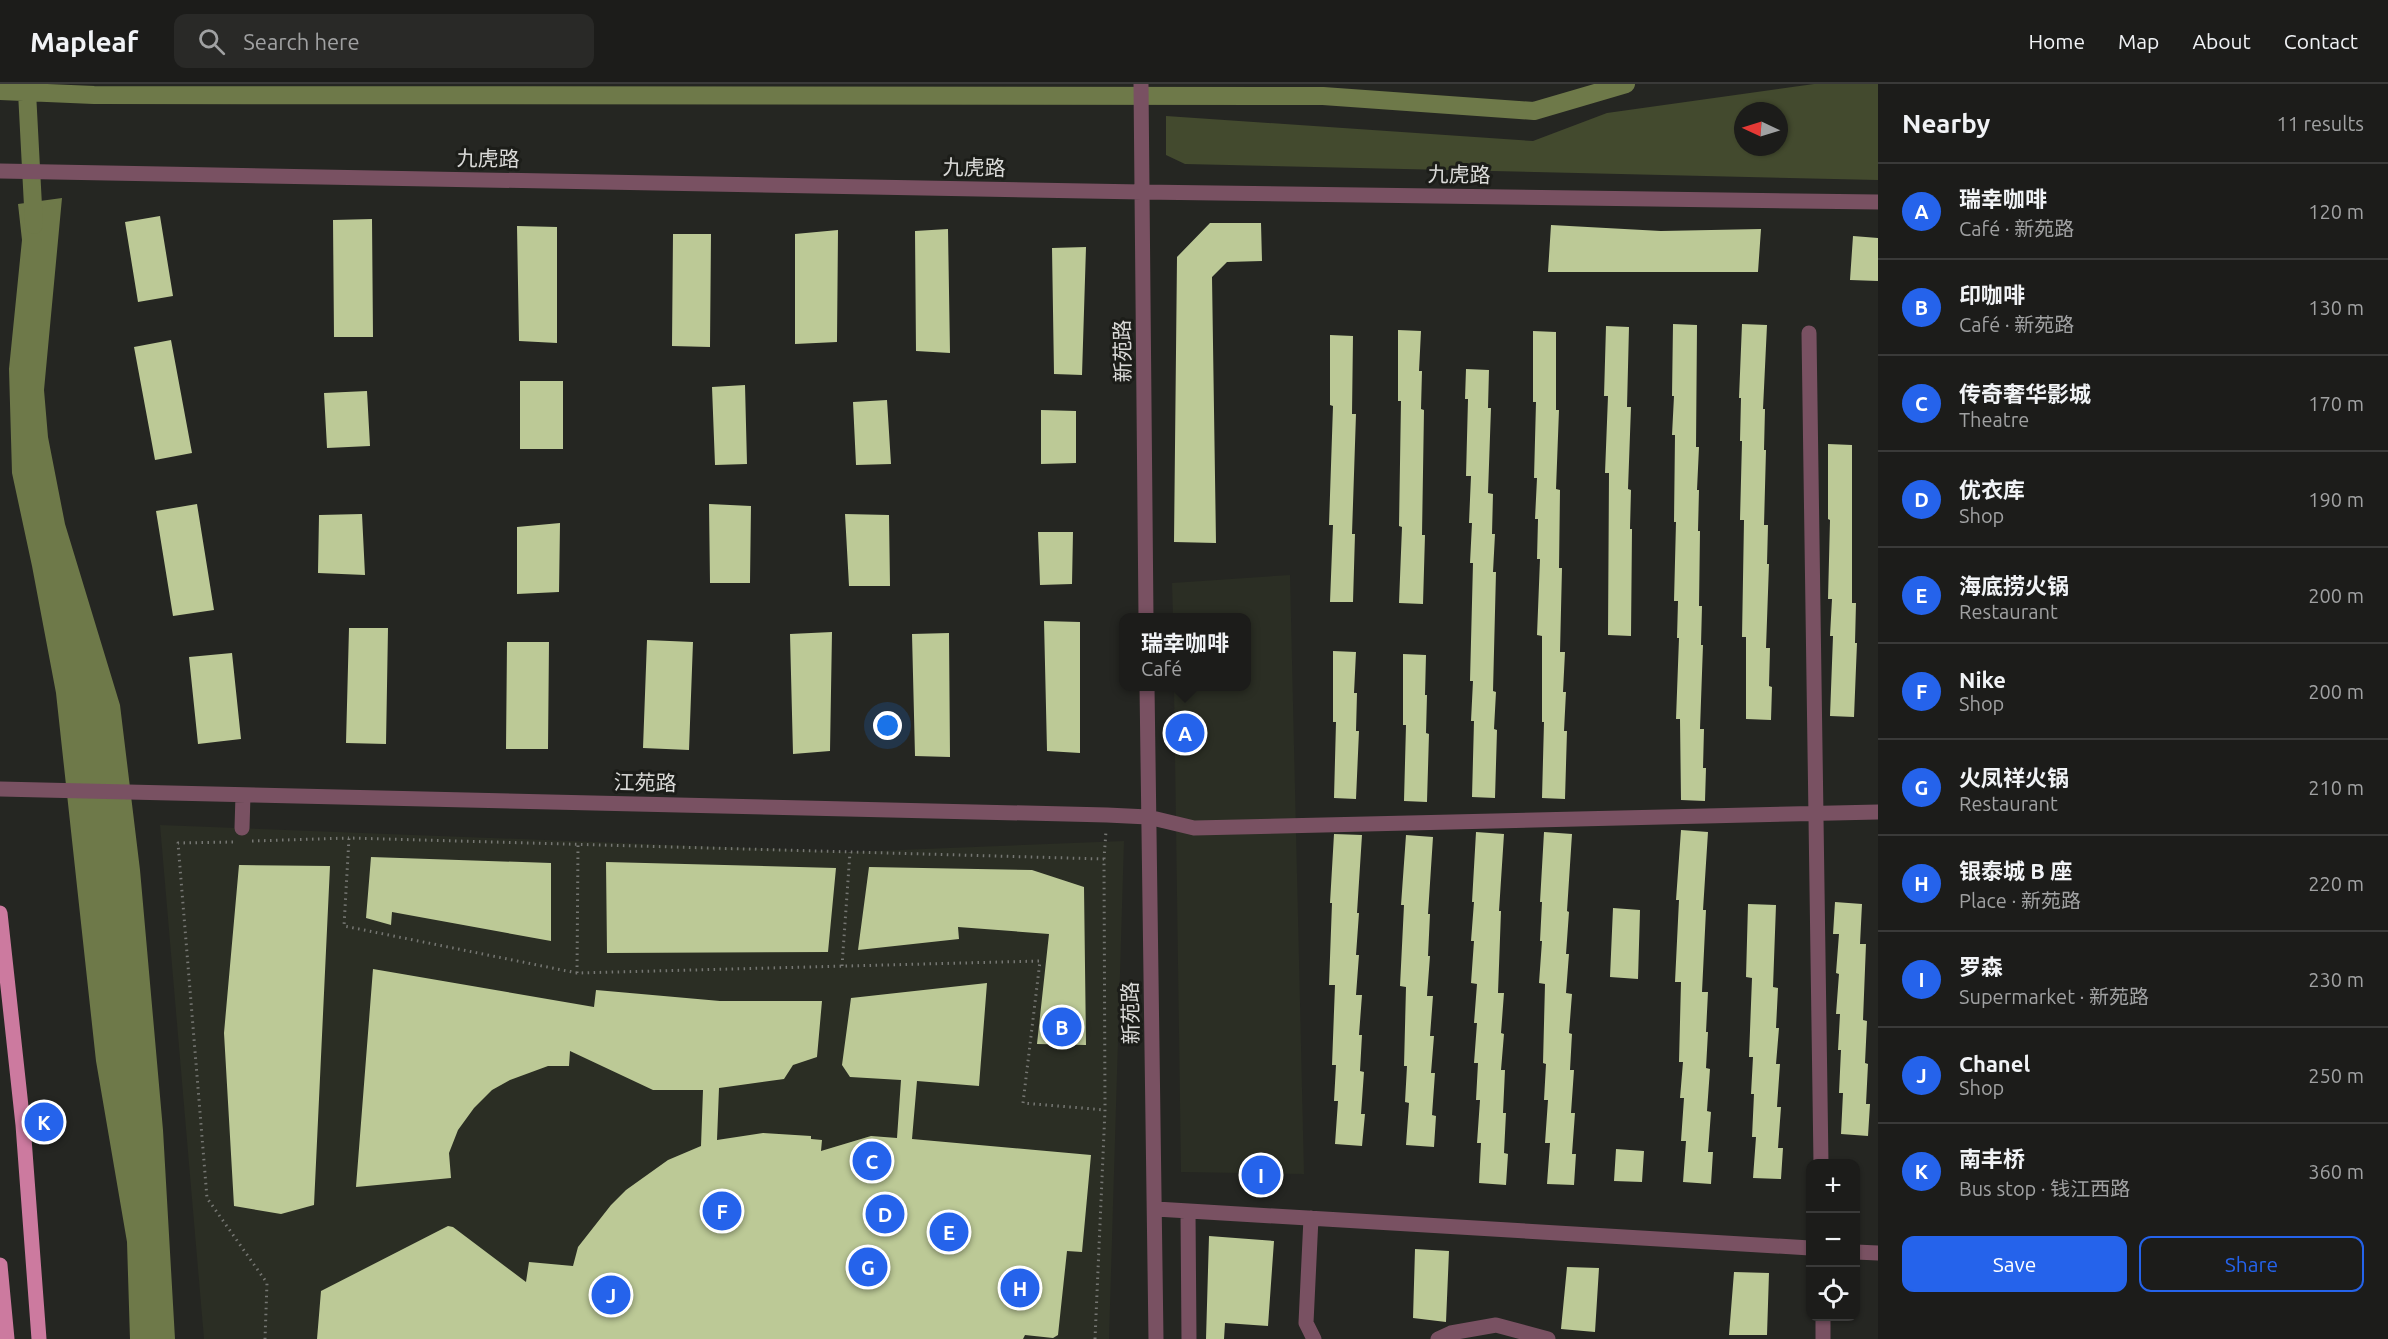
<!DOCTYPE html>
<meta charset="utf-8">
<style>
:root{--surface:#1c1c1a;--page:#292927;--text:#f1f3f6;--muted:#a0a1a2;--line:#3a3a39;--accent:#2563eb}
body{margin:0;font-family:Ubuntu,"Noto Sans SC",sans-serif;background:var(--page);color:var(--text)}
.controls{position:absolute;right:18px;bottom:18px;display:grid;overflow:hidden;border-radius:12px;box-shadow:0 2px 4px #0004}
.controls button{width:54px;height:54px;display:grid;place-items:center;padding:0;border:0;border-bottom:2px solid var(--line);background:var(--surface);color:var(--text);font:30px sans-serif}
.compass{position:absolute;left:1734px;top:18px;width:54px;height:54px;border-radius:50%;background:var(--surface);box-shadow:0 2px 4px #0004;rotate:274deg}
.you{position:absolute;left:888px;top:642px;width:21px;height:21px;margin:-15px;border:4px solid #fff;border-radius:50%;background:#1a73e8;box-shadow:0 0 0 9px #1a73e833}
.badge{display:grid;place-items:center;width:39px;height:39px;border-radius:50%;background:var(--accent);color:#fff;font-size:20px;font-weight:700}
.pin{position:absolute;translate:-50% -50%;border:3px solid #fff;box-shadow:0 2px 6px #0006}
.popup{position:absolute;left:1119px;top:529px;width:132px;height:78px;box-sizing:border-box;display:grid;place-content:center;border-radius:12px;background:var(--surface);filter:drop-shadow(0 2px 4px #0005);font-size:20px;white-space:nowrap;color:var(--muted)}
.popup b{font-size:22px;color:var(--text)}
.popup::after{content:'';position:absolute;left:50%;top:100%;margin-left:-12px;border:12px solid transparent;border-top-color:var(--surface)}
.list{margin:0;padding:0;list-style:none}
h2{display:flex;justify-content:space-between;align-items:center;height:78px;margin:0;padding:0 24px;font-size:26px}
h2 small{font-size:20px;font-weight:400;color:var(--muted)}
.list li{display:grid;grid-template-columns:39px 1fr auto;gap:18px;align-items:center;box-sizing:border-box;height:96px;padding:0 24px;border-top:2px solid var(--line)}
.list b{display:block;font-size:22px;white-space:nowrap}
.list p{margin:0;font-size:20px;white-space:nowrap;color:var(--muted)}
.list em{font-size:20px;font-style:normal;color:var(--muted)}
.actions{display:flex;gap:12px;padding:18px 24px}
.actions a{flex:1;padding:14px 0;border:2px solid var(--accent);border-radius:12px;text-align:center;font-size:21px;color:var(--accent)}
.actions .main{background:var(--accent);color:#fff}
.icon{flex:none;width:33px;height:33px;fill:none;stroke:currentColor;stroke-width:2;stroke-linecap:round;stroke-linejoin:round}
.map{position:relative;flex:none;width:1878px;height:1255px;overflow:hidden}
header{display:flex;align-items:center;gap:36px;box-sizing:border-box;height:84px;padding:0 30px;background:var(--surface);border-bottom:2px solid var(--line)}
header strong{font-size:28px}
nav{display:flex;gap:33px;margin-inline-start:auto;font-size:21px}
.search{width:420px;height:54px;background:var(--page);display:flex;align-items:center;gap:15px;box-sizing:border-box;padding:0 21px;border-radius:12px;color:var(--muted);font-size:22px}
main{display:flex}
aside{flex:1;background:var(--surface)}
.map>svg:first-child{display:block}
.built{fill:#2b2e24}
.green{fill:#434a2e;fill-rule:evenodd}
.water{fill:#6e7949}
.lines{fill:none;stroke-linecap:round;stroke-linejoin:round}
.canal{stroke:#6e7949;stroke-width:18}
.building{fill:#bcc996}
.path{stroke:#767773;stroke-width:3;stroke-dasharray:1.5 4.5;stroke-linecap:butt}
.minor{stroke:#795162;stroke-width:15}
.major{stroke:#cc7a9f;stroke-width:15}
.labels{text-anchor:middle;stroke-width:6;stroke-linejoin:round;paint-order:stroke}
.street-label{font-size:21px;fill:#dadad8;stroke:#1c1d19}
</style>
<header>
<strong>Mapleaf</strong>
<div class="search"><svg class="icon" aria-label="search" viewBox="0 0 24 24"><circle cx="10" cy="10" r="6"/><path d="M15 15l6 6"/></svg>Search here</div>
<nav><a>Home</a><a>Map</a><a>About</a><a>Contact</a></nav>
</header>
<main>
<div class="map">
<svg width="1878" height="1255" viewBox="0 0 1878 1255">
<rect width="100%" height="100%" fill="#252622"/>
<!-- built -->
<path class="built" d="M1290,491L1304,1090L1181,1088L1174,603L1246,602V534L1173,533L1172,499Z
M160,741L850,768L1124,757L1109,1255H204Z"/>
<!-- green -->
<path class="green" d="M1814,0H1878V96L1185,80L1166,71V32L1533,57L1607,29ZM1743,27H1779V63H1743Z"/>
<!-- water -->
<path class="water" d="M62,114L44,306L48,353L65,440L120,621L140,786L163,1046L175,1255H130L127,1158L96,977L56,609L32,482L12,389L9,285L22,156L18,120Z"/>
<g class="lines">
<!-- canal -->
<path class="canal" d="M0,7L94,11L1323,12L1534,27L1626,0
M27,8L34,141"/>
</g>
<!-- building -->
<path class="building" d="M160,132L173,212L138,218L125,138Z
M372,135L373,253H334L333,136Z
M1210,139H1261L1262,177L1227,178L1212,193L1216,459L1174,458L1177,173Z
M1551,141L1661,147L1761,145L1758,188H1548Z
M517,142L557,143V259L519,257Z
M948,145L950,269L916,267L915,147Z
M838,146L837,258L795,260V150Z
M673,150H711L710,263L672,262Z
M1853,152L1878,154V197L1850,196Z
M1086,163L1082,291L1054,290L1052,164Z
M1673,240L1697,241L1696,363H1699L1697,406H1699L1698,447H1700L1699,522H1702L1701,561H1703L1700,645H1704L1703,684H1706L1705,717L1681,716L1680,635H1676L1679,554H1677L1678,517H1674L1676,438H1674L1675,351H1672L1674,312H1672Z
M1742,240L1767,241L1763,325H1765L1764,366H1766L1764,441H1768L1767,480H1769L1766,564H1770L1769,602L1772,603L1771,636L1746,635V553H1742L1744,436H1740L1742,357H1740L1741,314H1739Z
M1606,242L1629,243L1627,323H1631L1628,405L1631,406L1630,445H1632L1631,552L1608,551L1609,389H1605L1608,312H1604Z
M1398,246L1421,247L1419,287H1422L1421,325L1424,326L1422,451H1425L1423,520L1399,519L1402,443L1399,442L1401,317H1398Z
M1533,247L1556,248V326H1559L1556,405L1560,406L1559,484H1562L1560,568H1565L1563,608H1566L1564,647H1567L1565,715L1542,714L1544,638H1542V552L1537,551L1540,475H1537L1538,435H1535L1537,394H1534L1536,318H1533Z
M1330,251L1353,252L1352,330H1356L1352,450H1355L1353,518H1330L1333,441H1329L1333,322L1330,321Z
M171,256L192,369L155,376L134,263Z
M1466,285L1489,286L1488,324H1491L1488,409L1493,410L1492,450H1495L1493,488H1496L1493,607L1496,608L1494,645L1497,646L1495,714L1472,713L1474,637H1471L1473,597H1470L1473,479H1470L1472,439H1469L1471,392H1466L1468,315H1465Z
M520,297H563V365H520Z
M745,301L747,380L715,381L712,303Z
M367,307L370,362L327,364L324,309Z
M887,316L891,380L856,381L853,318Z
M1041,326L1076,327V379L1041,380Z
M1828,360L1852,361V519H1856L1855,559H1857L1854,633L1830,632L1833,552H1830L1832,515H1828L1830,436L1828,435Z
M197,420L214,526L173,532L156,427Z
M709,420L751,422L750,499H710Z
M362,430L365,491L318,489L319,431Z
M845,430L889,431L890,502H849Z
M560,439L559,508L517,510V443Z
M1038,448H1073L1072,500L1040,501Z
M1044,537L1080,538V669L1047,667Z
M349,544H388L386,660L346,659Z
M832,548L830,667L793,670L790,550Z
M949,549L950,673L915,672L912,550Z
M647,556L693,558L689,666L643,664Z
M507,558H549L548,665H506Z
M1333,567L1356,568L1354,609H1357L1356,647H1359L1356,715L1334,714L1336,638H1333Z
M232,569L241,655L198,660L189,573Z
M1403,570L1426,571L1425,611H1427L1426,649L1429,650L1427,718L1404,717L1406,641H1403Z
M1681,746L1708,748L1703,826H1706L1702,908H1708L1706,948H1708L1706,984L1710,985L1707,1027L1711,1028L1708,1068H1713L1711,1100L1683,1098L1686,1057H1681L1684,1014H1680L1683,978H1679L1681,898H1675L1679,816H1676Z
M1476,748L1504,750L1499,827H1501L1498,909H1504L1501,949L1504,950L1501,986H1505L1503,1029H1506L1504,1069L1508,1070L1506,1101L1479,1099L1481,1059H1477L1480,1016H1476L1478,979H1474L1477,939H1474L1477,900L1471,899L1474,857H1471L1474,818H1472Z
M1544,748L1572,750L1567,827L1569,828L1566,870H1569L1566,909L1572,910L1569,949L1572,950L1570,986H1574L1571,1029H1575L1572,1070H1576L1574,1101L1547,1100L1550,1059H1545L1548,1016H1544L1546,980L1543,979L1545,900L1539,899L1542,857H1540L1542,818H1540Z
M1334,750L1362,751L1357,829H1359L1356,871H1359L1356,911H1362L1359,951H1362L1360,987L1364,988L1361,1030H1365L1362,1062L1335,1060L1338,1017H1334L1336,981H1332L1335,901H1329L1332,819H1330Z
M1406,751L1433,753L1428,830H1430L1428,872H1430L1427,912H1433L1430,952H1434L1431,989H1435L1432,1031L1436,1032L1434,1063L1406,1061L1409,1019L1405,1018L1407,982H1404L1406,903L1400,902L1404,821H1401Z
M371,773L551,779V857L392,828L391,841L366,834Z
M606,778L836,784L828,868L607,869Z
M239,781L330,782L314,1121L281,1130L234,1122L224,949Z
M869,783L1032,786L1084,803L1086,961L1037,960L1049,850L958,843L959,855L858,866Z
M1835,818L1862,820L1860,860H1866L1863,936L1867,937L1865,979L1868,980L1866,1020H1870L1868,1052L1841,1050L1843,1009H1839L1841,966H1838L1840,930H1836L1839,890L1836,889L1839,850H1833Z
M1748,820L1776,821L1773,903L1778,904L1776,944H1779L1776,980H1780L1777,1023H1781L1778,1064H1783L1781,1095L1753,1094L1756,1053H1752L1754,1010H1751L1753,973H1749L1752,894L1746,893Z
M1613,824L1640,826L1638,895L1610,893Z
M373,885L594,923L596,906L720,917H822L817,973L793,981L784,995L719,1004L717,1056L763,1049L811,1052V1055L822,1056L821,1067L871,1052L897,1054L901,996L850,993L842,981L851,914L987,899L979,1002L917,997L912,1055L1091,1071L1082,1168L1067,1167L1058,1251L1053,1254L1025,1251L1023,1255H317L321,1207L448,1142L453,1143L526,1198L529,1178L573,1182L578,1163L611,1121L626,1106L668,1076L701,1062L703,1006H653L570,967L569,982H548L510,996L492,1006L474,1024L458,1046L449,1069L451,1094L356,1103Z
M1616,1065L1644,1067L1642,1098L1614,1097Z
M1209,1152L1274,1157L1268,1242L1225,1239L1224,1255H1206Z
M1415,1165L1449,1167L1446,1238L1413,1234Z
M1567,1183L1599,1184L1595,1248L1561,1245Z
M1734,1188L1769,1189L1767,1251H1729Z"/>
<g class="lines">
<!-- path -->
<path class="path" d="M252,757L349,754
M233,758L178,759L207,1114L267,1199L265,1255
M1104,775L1106,747
M842,882L850,768
M577,889L578,761
M1095,1255L1105,1026L1104,775L349,754L344,842L577,889L1040,877L1023,1019L1105,1026"/>
<!-- minor -->
<path class="minor" d="M1141,0L1146,534
M0,87L1142,108L1878,118
M1809,249L1821,1080
M1147,602L1156,1255
M0,705L1107,731L1148,733L1194,744L1878,728
M242,744L243,711
M1156,1125L1810,1164
M1188,1127L1189,1255
M1311,1134L1306,1239L1314,1255
M1856,1168L1878,1169
M1823,1232V1255
M1438,1255L1451,1249L1496,1241L1548,1255"/>
<!-- major -->
<path class="major" d="M0,829L23,1041L39,1255
M0,1181L7,1255"/>
</g>
<g class="labels">
<!-- street labels -->
<g class="street-label">
<text transform="translate(488 75) rotate(1)" y="7">九虎路</text>
<text transform="translate(974 84) rotate(1)" y="7">九虎路</text>
<text transform="translate(1459 91) rotate(1)" y="7">九虎路</text>
<text transform="translate(1123 267) rotate(-91)" y="7">新苑路</text>
<text transform="translate(645 699) rotate(1)" y="7">江苑路</text>
<text transform="translate(1131 929) rotate(-91)" y="7">新苑路</text>
</g>
</g>
</svg>
<div class="controls">
<button>+</button>
<button>−</button>
<button><svg class="icon" aria-label="locate" viewBox="0 0 24 24"><circle cx="12" cy="12" r="6"/><path d="M12 2v4M12 18v4M2 12h4M18 12h4"/></svg></button>
</div>
<svg class="compass" viewBox="-18 -18 36 36"><path d="M0-13l5 13h-10z" fill="#e53935"/><path d="M0 13l5-13h-10z" fill="#a0a1a2"/></svg>
<div class="you"></div>
<div class="pin badge" style="left:1185px;top:649px">A</div>
<div class="popup"><b>瑞幸咖啡</b>Café</div>
<div class="pin badge" style="left:1062px;top:943px">B</div>
<div class="pin badge" style="left:872px;top:1077px">C</div>
<div class="pin badge" style="left:885px;top:1130px">D</div>
<div class="pin badge" style="left:949px;top:1148px">E</div>
<div class="pin badge" style="left:722px;top:1127px">F</div>
<div class="pin badge" style="left:868px;top:1183px">G</div>
<div class="pin badge" style="left:1020px;top:1204px">H</div>
<div class="pin badge" style="left:1261px;top:1091px">I</div>
<div class="pin badge" style="left:611px;top:1211px">J</div>
<div class="pin badge" style="left:44px;top:1038px">K</div>
</div>
<aside>
<h2>Nearby<small>11 results</small></h2>
<ul class="list">
<li><span class="badge">A</span><div><b>瑞幸咖啡</b><p>Café · 新苑路</p></div><em>120 m</em></li>
<li><span class="badge">B</span><div><b>印咖啡</b><p>Café · 新苑路</p></div><em>130 m</em></li>
<li><span class="badge">C</span><div><b>传奇奢华影城</b><p>Theatre</p></div><em>170 m</em></li>
<li><span class="badge">D</span><div><b>优衣库</b><p>Shop</p></div><em>190 m</em></li>
<li><span class="badge">E</span><div><b>海底捞火锅</b><p>Restaurant</p></div><em>200 m</em></li>
<li><span class="badge">F</span><div><b>Nike</b><p>Shop</p></div><em>200 m</em></li>
<li><span class="badge">G</span><div><b>火凤祥火锅</b><p>Restaurant</p></div><em>210 m</em></li>
<li><span class="badge">H</span><div><b>银泰城 B 座</b><p>Place · 新苑路</p></div><em>220 m</em></li>
<li><span class="badge">I</span><div><b>罗森</b><p>Supermarket · 新苑路</p></div><em>230 m</em></li>
<li><span class="badge">J</span><div><b>Chanel</b><p>Shop</p></div><em>250 m</em></li>
<li><span class="badge">K</span><div><b>南丰桥</b><p>Bus stop · 钱江西路</p></div><em>360 m</em></li>
</ul>
<div class="actions"><a class="main">Save</a><a>Share</a></div>
</aside>
</main>
